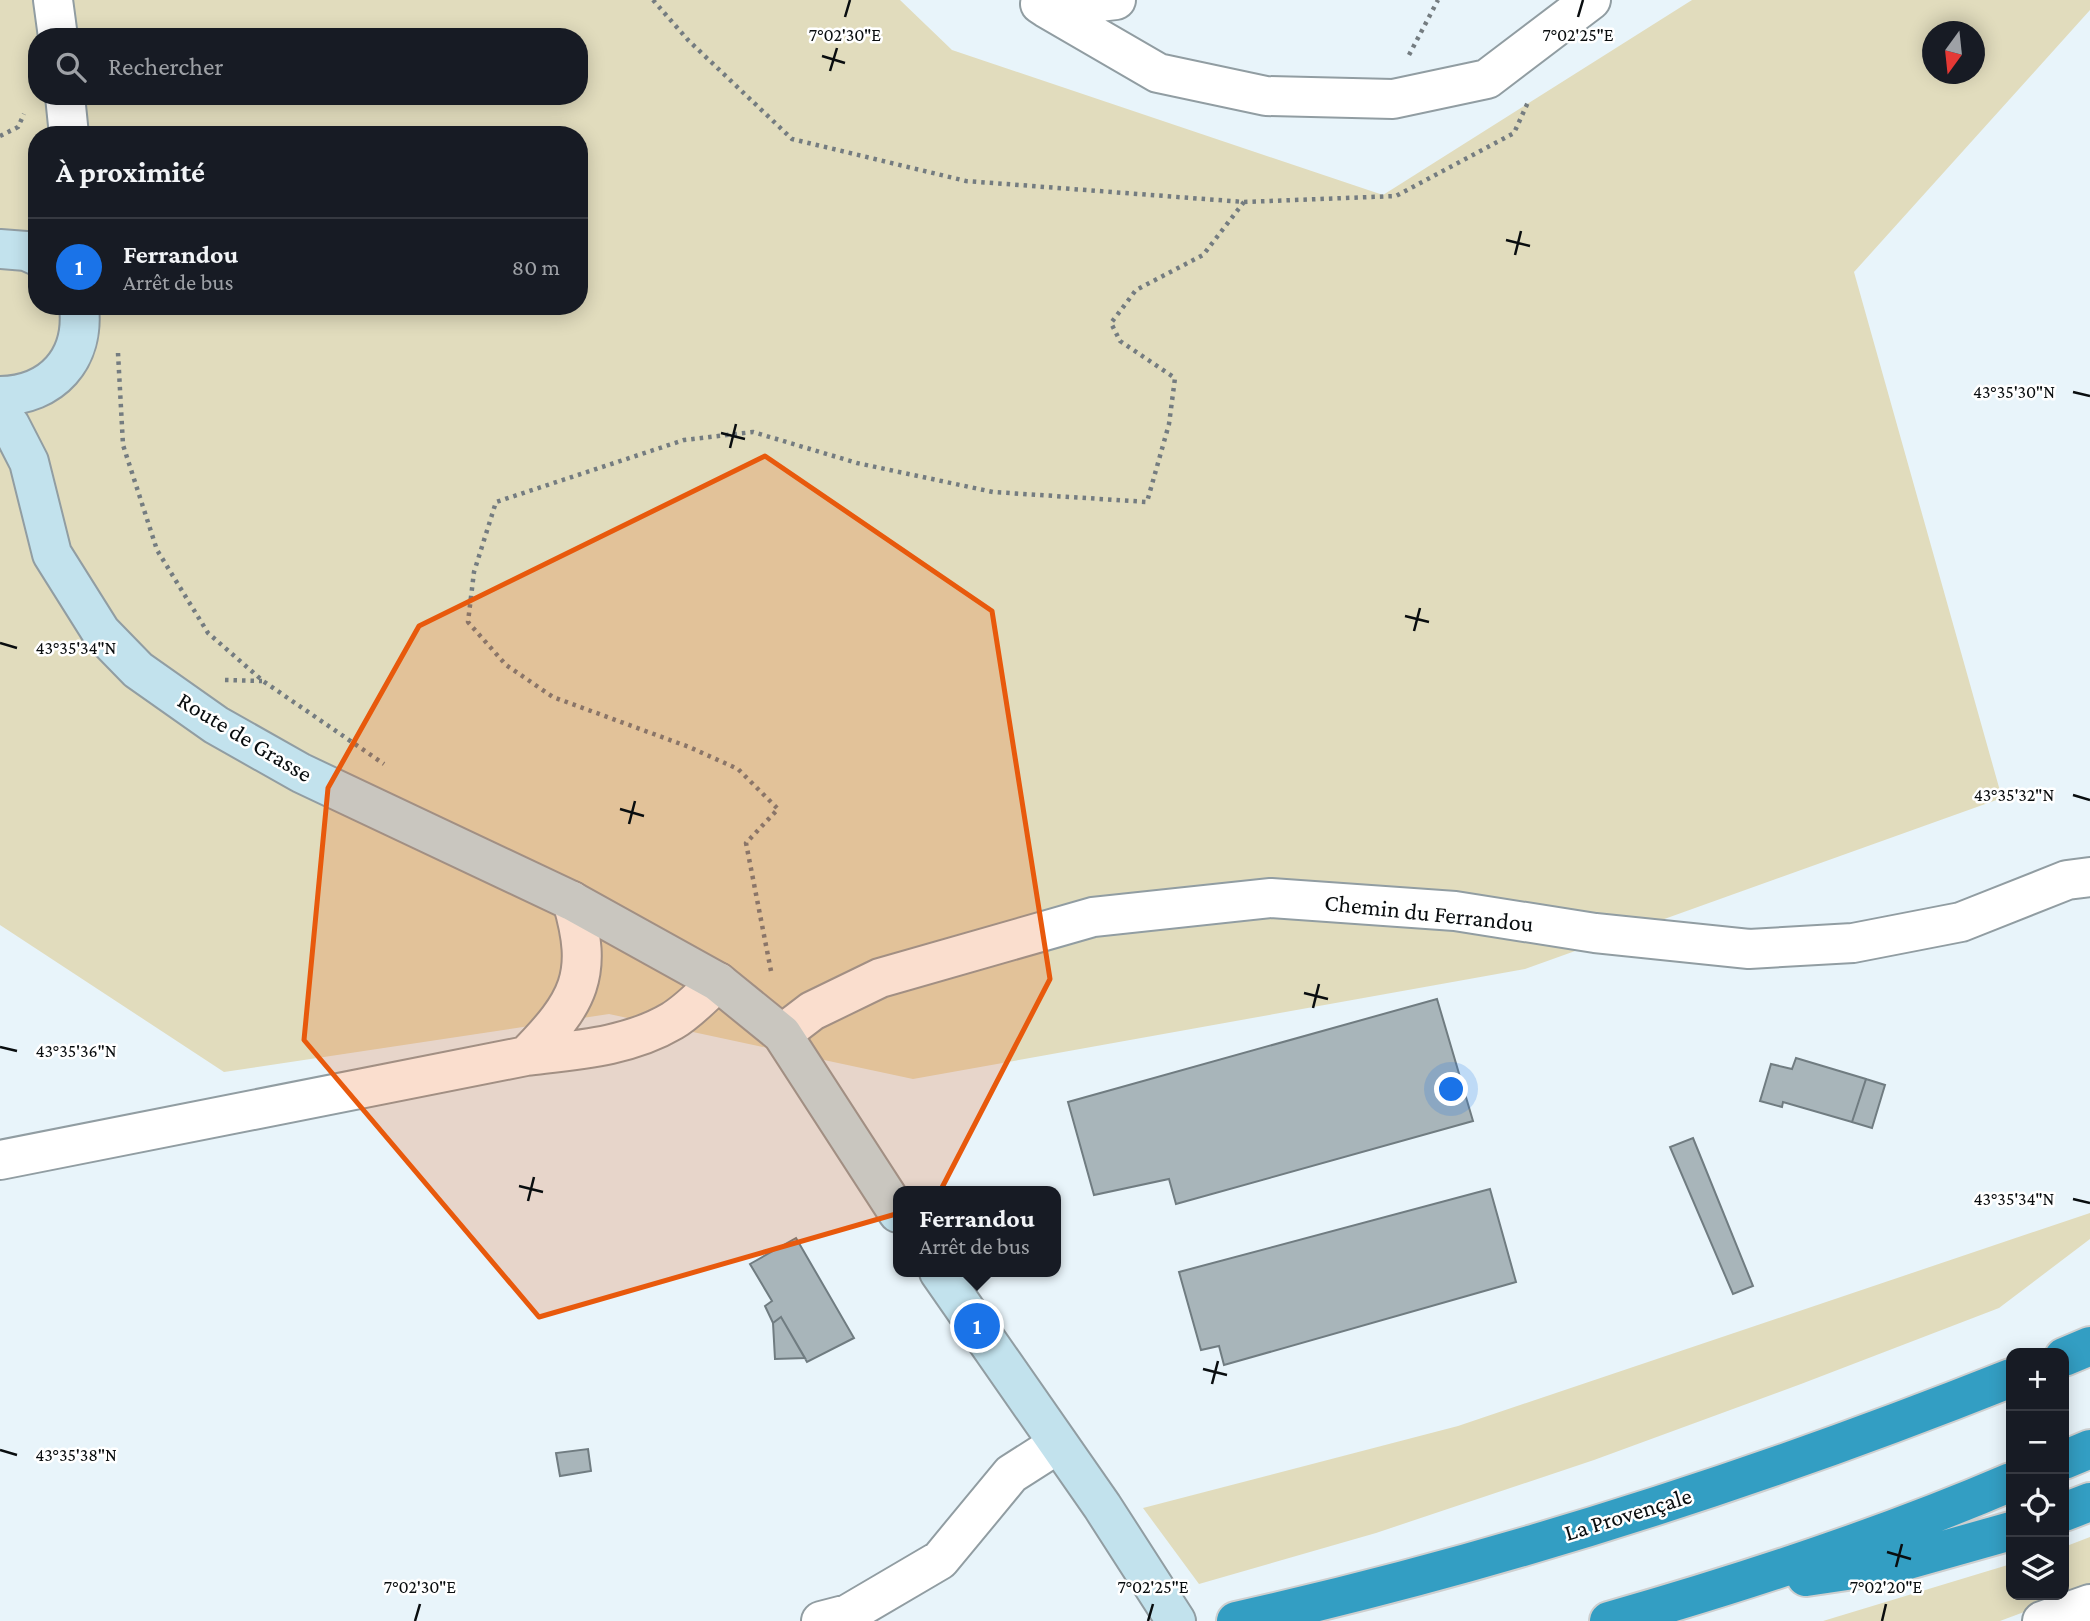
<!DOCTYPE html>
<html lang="fr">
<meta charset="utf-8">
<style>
:root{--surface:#171b24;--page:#242831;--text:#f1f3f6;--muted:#9ea1a6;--line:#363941;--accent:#1a73e8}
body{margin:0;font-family:"Crimson Pro",serif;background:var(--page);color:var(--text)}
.controls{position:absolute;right:21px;bottom:21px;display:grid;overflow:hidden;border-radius:14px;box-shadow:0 4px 18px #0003}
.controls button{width:63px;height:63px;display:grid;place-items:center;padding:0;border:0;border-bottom:2px solid var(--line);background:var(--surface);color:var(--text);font:35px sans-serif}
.compass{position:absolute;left:1922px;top:21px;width:63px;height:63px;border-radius:50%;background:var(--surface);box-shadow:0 4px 18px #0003;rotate:195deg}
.you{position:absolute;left:1452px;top:1090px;width:24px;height:24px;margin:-18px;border:5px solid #fff;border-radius:50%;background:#1a73e8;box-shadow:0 0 0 10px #1a73e833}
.badge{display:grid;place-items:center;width:46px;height:46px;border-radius:50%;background:var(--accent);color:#fff;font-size:23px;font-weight:700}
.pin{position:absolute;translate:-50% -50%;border:4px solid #fff;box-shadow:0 2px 7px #0006}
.popup{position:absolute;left:893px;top:1186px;width:168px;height:91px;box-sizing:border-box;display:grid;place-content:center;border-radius:14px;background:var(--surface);filter:drop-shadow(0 2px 5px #0005);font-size:23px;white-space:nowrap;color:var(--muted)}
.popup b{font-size:26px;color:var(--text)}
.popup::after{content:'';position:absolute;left:50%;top:100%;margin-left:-14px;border:14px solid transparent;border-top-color:var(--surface)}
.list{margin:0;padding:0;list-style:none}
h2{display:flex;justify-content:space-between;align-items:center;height:91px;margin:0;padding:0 28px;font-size:30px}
h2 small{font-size:23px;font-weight:400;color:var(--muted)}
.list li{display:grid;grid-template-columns:46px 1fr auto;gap:21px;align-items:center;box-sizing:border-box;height:98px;padding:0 28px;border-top:2px solid var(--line)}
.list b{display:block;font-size:26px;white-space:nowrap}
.list p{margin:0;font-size:23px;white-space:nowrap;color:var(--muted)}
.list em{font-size:23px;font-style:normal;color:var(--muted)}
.icon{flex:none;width:38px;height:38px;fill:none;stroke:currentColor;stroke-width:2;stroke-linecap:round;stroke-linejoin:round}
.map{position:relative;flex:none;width:2090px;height:1621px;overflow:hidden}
.search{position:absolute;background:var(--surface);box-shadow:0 4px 18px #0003;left:28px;top:28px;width:560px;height:77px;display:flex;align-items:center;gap:18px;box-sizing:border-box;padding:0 24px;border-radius:28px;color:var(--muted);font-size:26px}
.panel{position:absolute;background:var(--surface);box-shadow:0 4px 18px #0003;left:28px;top:126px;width:560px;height:189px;border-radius:28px}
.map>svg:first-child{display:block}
.green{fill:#e1dcbd;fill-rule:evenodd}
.building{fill:#a8b5ba;stroke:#707c81;stroke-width:2}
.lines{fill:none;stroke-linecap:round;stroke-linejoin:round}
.street-casing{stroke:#919da2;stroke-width:42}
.secondary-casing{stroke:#919da2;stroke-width:42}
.highway-casing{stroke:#cecfcf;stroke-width:42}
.path{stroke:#747c80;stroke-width:4.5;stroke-dasharray:3.5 5;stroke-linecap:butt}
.street{stroke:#fff;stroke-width:38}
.secondary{stroke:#c2e2ed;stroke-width:38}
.highway{stroke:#339ec3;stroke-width:38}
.marked{fill:#e8590c;fill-opacity:0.2;stroke:#e8590c;stroke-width:5;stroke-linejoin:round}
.ticks{fill:none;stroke:#090d0f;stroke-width:2.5}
.labels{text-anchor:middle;stroke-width:5;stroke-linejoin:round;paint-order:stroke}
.street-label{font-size:24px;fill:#090d0f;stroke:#fff}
.ticks-label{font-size:18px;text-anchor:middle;fill:#090d0f;stroke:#fff;stroke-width:5;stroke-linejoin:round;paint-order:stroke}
</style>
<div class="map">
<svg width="2090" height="1621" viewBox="0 0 2090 1621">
<rect width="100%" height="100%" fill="#e8f4fa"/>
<!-- green -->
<path class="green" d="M0,0H900L952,50L1383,195L1692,0H2090V10L1854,272L2002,798L1525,969L913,1079L609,1014L224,1072L0,925ZM1932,32H1974V74H1932ZM37,37H579V96H37ZM37,135H579V306H37Z
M2090,1213V1239L1999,1308L1801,1384L1594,1460L1376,1533L1199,1584L1143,1508L1458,1426Z
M2090,1537V1587L2000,1621H1823L2011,1564V1595H2064V1547Z"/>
<!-- building -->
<path class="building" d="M1437,999L1473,1121L1176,1204L1169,1179L1094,1195L1068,1102Z
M1796,1058L1866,1079L1852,1122L1783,1102L1782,1107L1760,1101L1771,1064L1792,1069Z
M1866,1079L1885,1085L1872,1128L1852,1122Z
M1693,1138L1753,1286L1733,1294L1670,1147Z
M1490,1189L1516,1282L1224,1365L1219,1346L1201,1350L1179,1272Z
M796,1238L854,1338L807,1362L781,1317L773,1323L765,1306L772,1301L750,1264Z
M781,1317L805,1358L775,1359L773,1323Z
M588,1449L591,1471L560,1476L556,1453Z"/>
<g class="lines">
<!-- street casing -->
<g class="street-casing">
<path id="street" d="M53,0L58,37
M1040,4L1046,8L1116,0
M1046,8L1158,73L1266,96L1393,99L1487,79L1591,0
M65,96L69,135
M782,1034L812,1011L880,978L1093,917L1271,898L1455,911L1595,933L1749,949L1853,943L1961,922L2067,880L2090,877
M526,1056C579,1002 594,975 572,901
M0,1160L526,1056C576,1050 628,1047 672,1021C689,1011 703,995 718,982
M821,1621L848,1614L940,1560L1011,1474L1058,1444
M2042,1621L2090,1604"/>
</g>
<!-- secondary casing -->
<g class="secondary-casing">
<path id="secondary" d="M0,249L26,251L37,256
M0,396C52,395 85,359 79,306
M0,414L10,425L29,462L52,554L101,632L138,670L216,725L301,773L572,901L718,982L782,1034L898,1213
M939,1272L1102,1506L1176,1621"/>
</g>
<!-- highway casing -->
<g class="highway-casing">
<path id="highway" d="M2064,1357L2090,1346
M2064,1460L2090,1449
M2064,1512L2090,1502
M1806,1577L1894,1564L2011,1531
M1236,1621C1500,1562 1760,1478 2011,1378
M1609,1621C1745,1582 1881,1538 2011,1482"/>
</g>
<!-- path -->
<path class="path" d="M653,0L688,40L792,139L966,181L1244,202L1396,196L1514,133L1529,100
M1409,55L1438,0
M0,136L18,127L24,114
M118,353L123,445L157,550L208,633L263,681L384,764
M225,680L262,681
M771,971L746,843L778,809L738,769L689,747L553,697L506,665L468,622L474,572L496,502L684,440L753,432L857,463L993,492L1147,502L1169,424L1175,378L1120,341L1111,323L1136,290L1203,255L1244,202"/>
<!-- street -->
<use href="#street" class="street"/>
<!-- secondary -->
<use href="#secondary" class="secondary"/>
<!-- highway -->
<use href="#highway" class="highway"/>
</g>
<!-- marked area -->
<path class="marked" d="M765,456L992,611L1050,979L934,1203L539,1317L304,1040L328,788L419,626Z"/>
<!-- ticks -->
<path class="ticks" d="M845,17L850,0M1578,17L1583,0M822,56L845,63M830,71L837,48M1506,240L1530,246M1515,255L1521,231M2073,392L2090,396M721,433L745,439M730,448L736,424M1405,616L1429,622M1414,631L1420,608M0,643L17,648M2073,795L2090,800M620,809L644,816M629,824L635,801M1304,993L1328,999M1313,1008L1319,984M0,1047L17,1051M519,1186L543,1192M2073,1199L2090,1203M528,1201L534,1177M1203,1369L1227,1375M1212,1384L1218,1361M0,1450L17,1455M1887,1552L1911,1559M1896,1567L1902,1544M415,1621L420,1604M1148,1621L1153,1604M1882,1621L1886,1604"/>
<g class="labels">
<!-- street labels -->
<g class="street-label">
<text transform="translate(245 737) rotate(31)" y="8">Route de Grasse</text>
<text transform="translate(1429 913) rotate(6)" y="8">Chemin du Ferrandou</text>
<text transform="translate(1628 1514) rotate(-17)" y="8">La Provençale</text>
</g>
</g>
<g class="ticks-label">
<text x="845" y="41">7°02'30"E</text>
<text x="1578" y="41">7°02'25"E</text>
<text x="2014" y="398">43°35'30"N</text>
<text x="76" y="654">43°35'34"N</text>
<text x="2014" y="801">43°35'32"N</text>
<text x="76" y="1057">43°35'36"N</text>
<text x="2014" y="1205">43°35'34"N</text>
<text x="76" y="1461">43°35'38"N</text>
<text x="420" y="1593">7°02'30"E</text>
<text x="1153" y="1593">7°02'25"E</text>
<text x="1886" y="1593">7°02'20"E</text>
</g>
</svg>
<div class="controls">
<button>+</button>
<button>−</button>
<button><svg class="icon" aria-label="locate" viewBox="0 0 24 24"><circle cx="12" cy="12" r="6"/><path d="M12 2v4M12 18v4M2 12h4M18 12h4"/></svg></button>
<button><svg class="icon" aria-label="layers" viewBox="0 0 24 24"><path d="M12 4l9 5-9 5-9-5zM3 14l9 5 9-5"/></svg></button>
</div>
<svg class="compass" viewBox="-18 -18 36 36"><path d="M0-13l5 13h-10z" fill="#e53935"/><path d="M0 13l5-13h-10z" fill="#9ea1a6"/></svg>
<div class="you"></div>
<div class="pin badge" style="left:977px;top:1326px">1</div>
<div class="popup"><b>Ferrandou</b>Arrêt de bus</div>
<div class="search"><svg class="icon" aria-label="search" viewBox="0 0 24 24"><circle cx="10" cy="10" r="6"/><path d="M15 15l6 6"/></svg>Rechercher</div>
<section class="panel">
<h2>À proximité<small></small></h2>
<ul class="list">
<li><span class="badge">1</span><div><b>Ferrandou</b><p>Arrêt de bus</p></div><em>80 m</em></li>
</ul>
</section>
</div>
